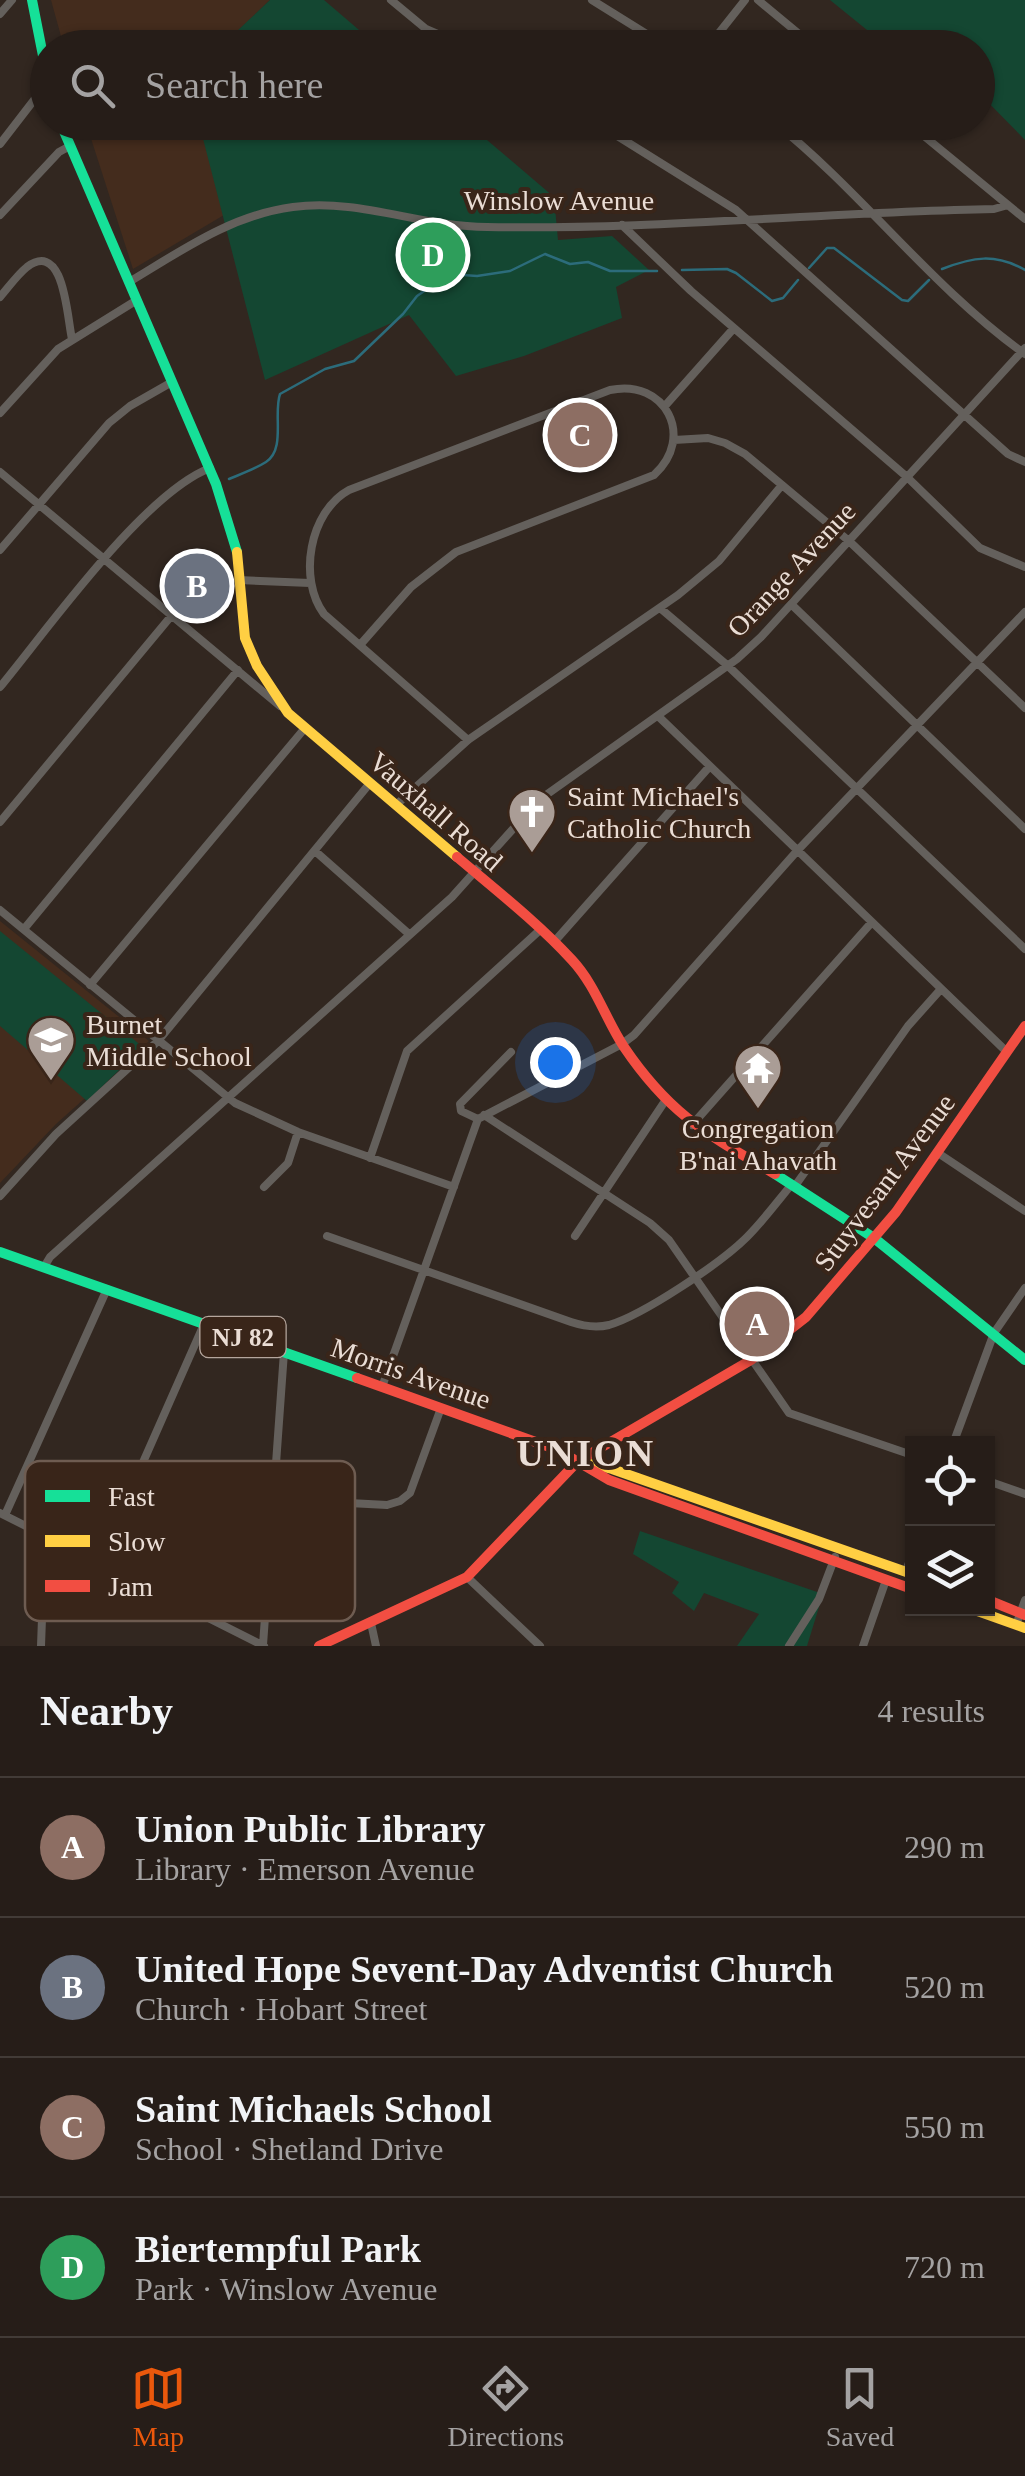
<!DOCTYPE html>
<meta charset="utf-8">
<style>
:root{--surface:#261d18;--page:#2e2621;--text:#f1f3f6;--muted:#a4a2a2;--line:#423b37;--accent:#ea580c}
body{margin:0;font-family:Georgia,serif;background:var(--page);color:var(--text)}
.controls{position:absolute;right:30px;bottom:30px;display:grid;overflow:hidden;border-radius:0px;box-shadow:0 2px 8px #0004}
.controls button{width:90px;height:90px;display:grid;place-items:center;padding:0;border:0;border-bottom:2px solid var(--line);background:var(--surface);color:var(--text);font:50px sans-serif}
.you{position:absolute;left:555px;top:1062px;width:35px;height:35px;margin:-25px;border:8px solid #fff;border-radius:50%;background:#1a73e8;box-shadow:0 0 0 15px #1a73e833}
.badge{display:grid;place-items:center;width:65px;height:65px;border-radius:50%;background:var(--accent);color:#fff;font-size:32px;font-weight:700}
.pin{position:absolute;translate:-50% -50%;border:5px solid #fff;box-shadow:0 2px 10px #0006}
.list{margin:0;padding:0;list-style:none}
h2{display:flex;justify-content:space-between;align-items:center;height:130px;margin:0;padding:0 40px;font-size:42px}
h2 small{font-size:32px;font-weight:400;color:var(--muted)}
.list li{display:grid;grid-template-columns:65px 1fr auto;gap:30px;align-items:center;box-sizing:border-box;height:140px;padding:0 40px;border-top:2px solid var(--line)}
.list b{display:block;font-size:38px;white-space:nowrap}
.list p{margin:0;font-size:32px;white-space:nowrap;color:var(--muted)}
.list em{font-size:32px;font-style:normal;color:var(--muted)}
.icon{flex:none;width:55px;height:55px;fill:none;stroke:currentColor;stroke-width:2;stroke-linecap:round;stroke-linejoin:round}
.map{position:relative;flex:none;width:1025px;height:1646px;overflow:hidden}
.search{position:absolute;background:var(--surface);box-shadow:0 2px 8px #0004;left:30px;right:30px;top:30px;height:110px;display:flex;align-items:center;gap:25px;box-sizing:border-box;padding:0 35px;border-radius:55px;color:var(--muted);font-size:38px}
.sheet{height:690px;background:var(--surface)}
nav{display:flex;justify-content:space-around;align-items:center;box-sizing:border-box;height:140px;border-top:2px solid var(--line);background:var(--surface);font-size:28px;color:var(--muted)}
nav a{display:grid;justify-items:center;gap:5px}
nav .on{color:var(--accent)}
.map>svg:first-child{display:block}
.built{fill:#442c1d}
.green{fill:#144732}
.lines{fill:none;stroke-linecap:round;stroke-linejoin:round}
.stream{stroke:#2c6c7b;stroke-width:2.5}
.street{stroke:#64605c;stroke-width:8}
.fast{stroke:#16e098;stroke-width:10}
.slow{stroke:#ffcf43;stroke-width:10}
.jam{stroke:#f24e42;stroke-width:10}
.labels{text-anchor:middle;stroke-width:8;stroke-linejoin:round;paint-order:stroke}
.shield{fill:#392519;stroke:#b5a69d;stroke-width:2.5}
.shield-label{font-size:25px;font-weight:bold;fill:#eaddd5}
.street-label{font-size:28px;fill:#eaddd5;stroke:#392519}
.poi-label{font-size:28px;fill:#eaddd5;stroke:#392519;text-anchor:start}
.district-label{font-size:38px;font-weight:bold;letter-spacing:2.5px;fill:#eaddd5;stroke:#392519}
.key{fill:#392519;stroke:#6e5c51;stroke-width:2.5}
.key-label{font-size:28px;fill:#eaddd5}
</style>
<div class="map">
<svg width="1025" height="1646" viewBox="0 0 1025 1646">
<rect width="100%" height="100%" fill="#322720"/>
<!-- built -->
<path class="built" d="M51,0H270L220,48L64,47Z
M86,123H202L229,212L133,269Z
M0,921L149,1041L56,1124L0,1183Z"/>
<!-- green -->
<path class="green" d="M270,0H324L379,47H220Z
M830,0H1025V140L978,92V48L888,47Z
M199,123H467L554,197L558,240L612,236L649,270L616,287L622,318L524,356L456,376L409,315L265,380Z
M0,931L143,1047L87,1101L0,1026Z
M640,1531L823,1594L807,1646H737L759,1614L704,1593L694,1611L672,1593L679,1582L633,1554Z"/>
<g class="lines">
<!-- stream -->
<path class="stream" d="M809,268L827,248H834L902,300L908,301L929,280
M942,269C973,257 995,253 1025,270
M682,270L727,269L736,273L772,301L783,298L798,280
M229,479C241,474 255,469 266,462C286,449 273,414 280,394L325,369L354,361L403,314L417,296L449,274L477,276L510,271L545,254L570,264L588,262L610,271H657"/>
<!-- street -->
<path class="street" d="M391,0L426,29L470,48
M592,0L669,48
M758,0L816,48
M0,14L12,0
M707,48L745,0
M595,122L736,210L1008,454L1025,462
M774,122C863,193 932,288 1025,354
M907,122L1025,219
M0,144L34,100
M0,215L59,152L70,146
M622,225L691,291L907,477L980,548L1025,567
M129,282C181,251 231,215 293,207C359,198 421,227 487,227C656,230 825,212 994,209L1008,205
M0,297C8,288 17,275 27,267C65,239 67,319 72,339
M664,407L734,328
M0,413L58,349L137,300
M674,440L708,438L725,443L745,454L849,541L1025,708
M0,472L280,706
M0,550L109,423L130,406L172,382
M238,580L310,583
M791,604L1025,829
M660,608L727,665L1025,949
M360,645L411,587L456,552L654,475C696,437 665,378 610,390L349,490C309,512 298,579 324,614L468,740
M0,687C48,629 143,494 210,468
M658,716L1007,1052
M396,805L468,740L678,595L719,561L782,485
M0,822L172,615
M315,851L409,934
M0,910L235,1103L298,1132L454,1187
M24,929L238,670
M554,942L710,766
M90,985L305,728
M484,1115L650,1223L669,1240L789,1413L912,1455
M478,1119L461,1111L460,1104L511,1052
M692,1125L872,922
M938,1153L1025,1211
M370,1158L407,1051L540,930
M795,1186L908,1026L941,989
M264,1187L288,1163L298,1132
M0,1196L56,1134L158,1041L370,783
M327,1236L571,1322C583,1326 596,1328 609,1325C643,1315 721,1263 747,1237C763,1221 777,1202 792,1184
M575,1236L665,1101
M44,1267L50,1257L452,897L539,800L737,659L761,637L1025,348
M382,1387L478,1119L622,1044L634,1035L797,851L1025,612
M953,1444L994,1333L1025,1288
M988,1481L1025,1494
M273,1499L387,1505L400,1501L410,1493L441,1408
M0,1513L264,1646
M5,1515L107,1289
M99,1562L204,1324
M906,1571L912,1554
M467,1577L540,1646
M371,1623L376,1646
M1016,1625L1025,1600
M263,1645L284,1352
M41,1646L45,1535
M789,1646L819,1599L835,1557
M863,1646L886,1580"/>
<!-- fast -->
<path class="fast" d="M32,0L48,81
M60,122L216,484L237,552
M775,1174L874,1238L1025,1360
M0,1252L357,1378"/>
<!-- slow -->
<path class="slow" d="M237,552L245,638L257,666L288,713L457,857
M582,1462L612,1469L912,1574
M969,1608L1025,1628"/>
<!-- jam -->
<path class="jam" d="M457,857C496,890 538,923 572,960C596,986 605,1018 624,1047C670,1115 707,1134 775,1174
M357,1378L558,1450L609,1480L912,1589
M988,1600L1025,1615
M319,1646L467,1577L578,1461L751,1360L806,1317L896,1212L1025,1026"/>
</g>
<!-- icons -->
<defs>
<g id="church-pin" transform="scale(2.5)"><path d="M0 17L-7.5 6A9.5 9.5 0 1 1 7.5 6Z" fill="#aa9d96" stroke="#392519"/><path d="M-1.2-6h2.4v3.5h3.3v2.4h-3.3V6h-2.4V-.1h-3.3v-2.4h3.3Z" fill="#fff"/></g>
<g id="school-pin" transform="scale(2.5)"><path d="M0 17L-7.5 6A9.5 9.5 0 1 1 7.5 6Z" fill="#aa9d96" stroke="#392519"/><path d="M0-5L7-2L0 1L-7-2ZM-4 1L0 2.5L4 1V4Q0 6-4 4Z" fill="#fff"/></g>
<g id="temple-pin" transform="scale(2.5)"><path d="M0 17L-7.5 6A9.5 9.5 0 1 1 7.5 6Z" fill="#aa9d96" stroke="#392519"/><path d="M0-6L5-2H3V0L6.5 2.5H4V6H1.5V3h-3V6H-4V2.5H-6.5L-3 0V-2H-5Z" fill="#fff"/></g>
</defs>
<g fill-rule="evenodd">
<use href="#church-pin" x="532" y="812"/>
<use href="#school-pin" x="51" y="1040"/>
<use href="#temple-pin" x="758" y="1068"/>
</g>
<g class="labels">
<!-- shield labels -->
<rect class="shield" x="200.5" y="1317" width="85" height="40" rx="8"/>
<g class="shield-label">
<text x="243" y="1346">NJ 82</text>
</g>
<!-- street labels -->
<g class="street-label">
<text x="559" y="210">Winslow Avenue</text>
<text transform="translate(791 569) rotate(-47)" y="10">Orange Avenue</text>
<text transform="translate(436 811) rotate(41)" y="10">Vauxhall Road</text>
<text transform="translate(884 1182) rotate(-53)" y="10">Stuyvesant Avenue</text>
<text transform="translate(411 1373) rotate(19)" y="10">Morris Avenue</text>
</g>
<!-- poi labels -->
<g class="poi-label">
<text x="567" y="806">Saint Michael's<tspan x="567" dy="32">Catholic Church</tspan></text>
<text x="86" y="1034">Burnet<tspan x="86" dy="32">Middle School</tspan></text>
<text x="758" y="1138" text-anchor="middle">Congregation<tspan x="758" dy="32">B'nai Ahavath</tspan></text>
</g>
<!-- district labels -->
<g class="district-label">
<text x="586" y="1466">UNION</text>
</g>
</g>
<!-- legend -->
<rect x="25" y="1461" width="330" height="160" rx="15" class="key"/>
<rect x="45" y="1490" width="45" height="12" fill="#16e098"/>
<rect x="45" y="1535" width="45" height="12" fill="#ffcf43"/>
<rect x="45" y="1580" width="45" height="12" fill="#f24e42"/>
<g class="key-label">
<text x="108" y="1506">Fast</text>
<text x="108" y="1551">Slow</text>
<text x="108" y="1596">Jam</text>
</g>
</svg>
<div class="controls">
<button><svg class="icon" aria-label="locate" viewBox="0 0 24 24"><circle cx="12" cy="12" r="6"/><path d="M12 2v4M12 18v4M2 12h4M18 12h4"/></svg></button>
<button><svg class="icon" aria-label="layers" viewBox="0 0 24 24"><path d="M12 4l9 5-9 5-9-5zM3 14l9 5 9-5"/></svg></button>
</div>
<div class="you"></div>
<div class="pin badge" style="left:757px;top:1324px;background:#8d6e63">A</div>
<div class="pin badge" style="left:197px;top:586px;background:#6b7280">B</div>
<div class="pin badge" style="left:580px;top:435px;background:#8d6e63">C</div>
<div class="pin badge" style="left:433px;top:255px;background:#2e9e5b">D</div>
<div class="search"><svg class="icon" aria-label="search" viewBox="0 0 24 24"><circle cx="10" cy="10" r="6"/><path d="M15 15l6 6"/></svg>Search here</div>
</div>
<section class="sheet">
<h2>Nearby<small>4 results</small></h2>
<ul class="list">
<li><span class="badge" style="background:#8d6e63">A</span><div><b>Union Public Library</b><p>Library · Emerson Avenue</p></div><em>290 m</em></li>
<li><span class="badge" style="background:#6b7280">B</span><div><b>United Hope Sevent-Day Adventist Church</b><p>Church · Hobart Street</p></div><em>520 m</em></li>
<li><span class="badge" style="background:#8d6e63">C</span><div><b>Saint Michaels School</b><p>School · Shetland Drive</p></div><em>550 m</em></li>
<li><span class="badge" style="background:#2e9e5b">D</span><div><b>Biertempful Park</b><p>Park · Winslow Avenue</p></div><em>720 m</em></li>
</ul>
</section>
<nav>
<a class="on"><svg class="icon" aria-label="map" viewBox="0 0 24 24"><path d="M3 6l6-2 6 2 6-2v14l-6 2-6-2-6 2zM9 4v14M15 6v14"/></svg>Map</a>
<a><svg class="icon" aria-label="directions" viewBox="0 0 24 24"><path d="M12 3l9 9-9 9-9-9zM9 14v-3h6M13 9l2 2-2 2"/></svg>Directions</a>
<a><svg class="icon" aria-label="saved" viewBox="0 0 24 24"><path d="M7 4h10v16l-5-4-5 4z"/></svg>Saved</a>
</nav>
